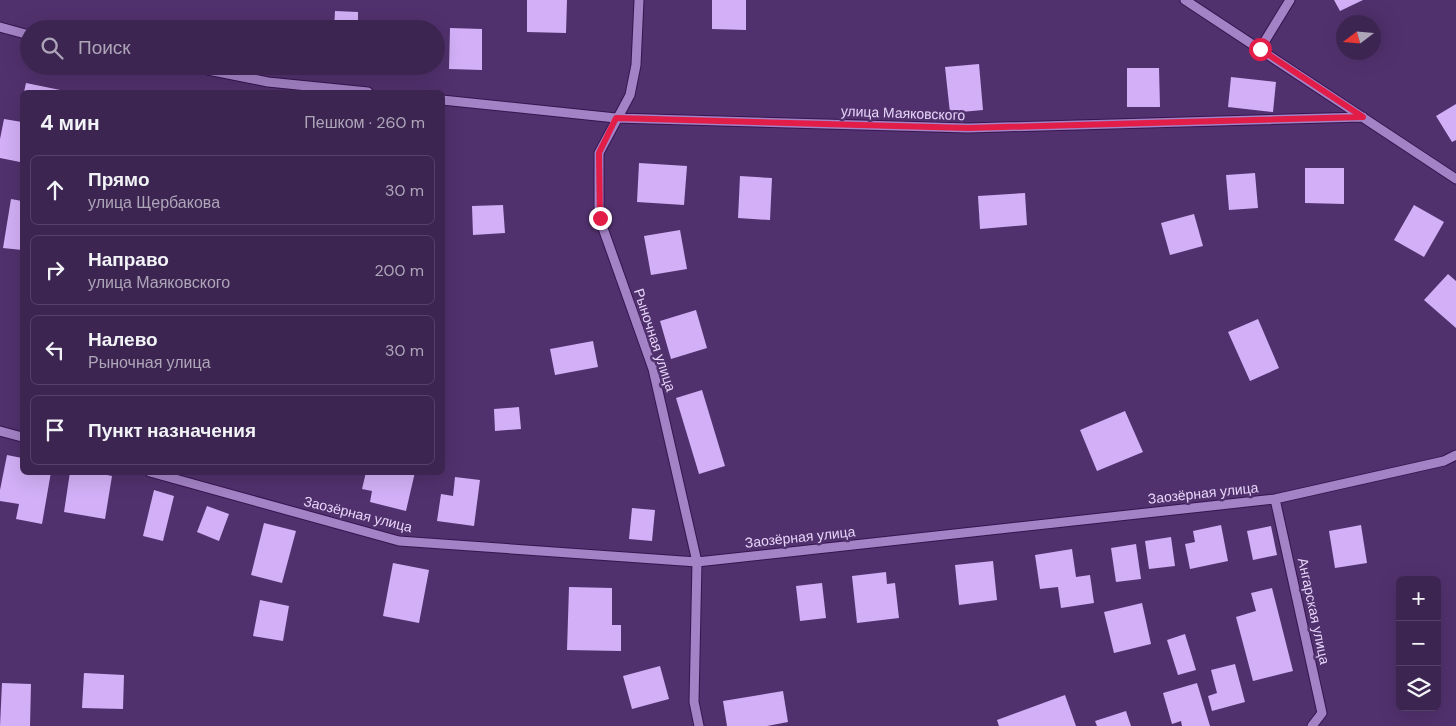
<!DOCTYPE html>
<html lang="ru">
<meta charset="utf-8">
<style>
:root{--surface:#3d2552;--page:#48315c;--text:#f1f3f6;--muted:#ada5b8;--line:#564269}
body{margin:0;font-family:"DM Sans",sans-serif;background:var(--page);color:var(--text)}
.controls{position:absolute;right:15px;bottom:15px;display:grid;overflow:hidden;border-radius:8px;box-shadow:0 5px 20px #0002}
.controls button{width:45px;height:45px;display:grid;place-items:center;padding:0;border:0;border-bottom:1px solid var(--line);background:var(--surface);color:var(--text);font:25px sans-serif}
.compass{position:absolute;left:1336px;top:15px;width:45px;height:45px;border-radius:50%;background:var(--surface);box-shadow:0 5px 20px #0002;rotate:254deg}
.stop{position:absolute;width:15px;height:15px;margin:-11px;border:4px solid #e11d48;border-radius:50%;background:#fff}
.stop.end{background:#e11d48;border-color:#fff;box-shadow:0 1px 5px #0008}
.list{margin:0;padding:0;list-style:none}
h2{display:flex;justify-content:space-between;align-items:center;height:65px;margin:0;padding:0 20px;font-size:21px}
h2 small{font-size:16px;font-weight:400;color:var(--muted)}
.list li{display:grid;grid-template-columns:32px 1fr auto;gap:15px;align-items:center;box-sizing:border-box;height:70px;margin:0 10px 10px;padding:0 10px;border:1px solid var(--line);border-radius:8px}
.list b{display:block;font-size:19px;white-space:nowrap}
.list p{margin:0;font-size:16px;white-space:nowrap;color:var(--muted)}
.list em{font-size:16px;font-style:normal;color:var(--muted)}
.icon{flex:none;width:28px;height:28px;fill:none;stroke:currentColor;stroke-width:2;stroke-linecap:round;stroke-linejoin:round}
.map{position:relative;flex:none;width:1456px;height:726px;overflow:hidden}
.search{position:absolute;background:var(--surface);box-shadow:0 5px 20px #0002;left:20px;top:20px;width:425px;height:55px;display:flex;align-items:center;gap:12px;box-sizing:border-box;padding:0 18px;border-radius:28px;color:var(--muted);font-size:19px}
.panel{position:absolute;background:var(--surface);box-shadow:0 5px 20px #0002;left:20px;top:90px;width:425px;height:385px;border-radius:8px}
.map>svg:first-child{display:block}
.building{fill:#d2aff6}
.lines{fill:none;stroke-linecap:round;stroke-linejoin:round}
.minor-casing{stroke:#361550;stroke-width:11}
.minor{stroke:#a382c5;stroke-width:9}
.route{stroke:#e11d48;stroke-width:6}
.labels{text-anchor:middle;stroke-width:5;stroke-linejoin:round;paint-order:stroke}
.street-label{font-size:14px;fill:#e7d6fa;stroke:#51316d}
</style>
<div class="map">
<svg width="1456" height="726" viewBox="0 0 1456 726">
<rect width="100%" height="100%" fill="#51316d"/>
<!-- building -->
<path class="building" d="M527,0H567L566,33L527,32Z
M712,0H746V30L712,29Z
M1334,0H1363L1340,11Z
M335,11L358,12V29H334Z
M404,23H430V29H404Z
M450,28L482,29V70L449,69Z
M979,64L983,110L950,113L945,67Z
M1127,68H1159L1160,107H1127Z
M1231,77L1276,82L1273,112L1228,107Z
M26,83L70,92H24Z
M1456,104V140L1452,142L1436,116Z
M4,119L22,122V149L20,162L0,158V139Z
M639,163L687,166L684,205L637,202Z
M1305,168H1344V204L1305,203Z
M1255,173L1258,208L1229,210L1226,175Z
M740,176L772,178L770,220L738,218Z
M1025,193L1027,225L980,229L978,196Z
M11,199L22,201V250L3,248Z
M503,205L505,233L473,235L472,206Z
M1414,205L1444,222L1424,257L1394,240Z
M1194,214L1203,246L1170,255L1161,223Z
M680,230L687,269L651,275L644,236Z
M1448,274L1456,281V328L1424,300Z
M696,310L707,348L671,359L660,321Z
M1258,319L1279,368L1250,381L1228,332Z
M593,341L598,367L555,375L550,349Z
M702,390L725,466L699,474L676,398Z
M519,407L521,429L495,431L494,409Z
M1125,411L1143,452L1097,471L1080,430Z
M7,455L22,458V472H51L42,524L16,519L19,504L0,501V490Z
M70,472H92L112,476L105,519L64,512Z
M366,472H415L406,511L370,502L372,491L362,489Z
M455,477L480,480L474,526L437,521L441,494L453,496Z
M154,490L174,496L163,541L143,536Z
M207,506L229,514L219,541L197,532Z
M632,508L655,510L652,541L629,539Z
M264,523L296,531L282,583L251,575Z
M1221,525L1228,561L1190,569L1185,544L1195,542L1193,531Z
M1361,525L1367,563L1335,568L1329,531Z
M1271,526L1277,555L1253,560L1247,531Z
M1171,537L1175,566L1149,569L1145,541Z
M1136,544L1141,579L1116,582L1111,548Z
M1072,549L1076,577L1090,575L1094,603L1061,608L1058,587L1040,589L1035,555Z
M993,561L997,600L959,605L955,565Z
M393,563L429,570L419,623L383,616Z
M886,572L887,584L895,583L899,618L857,623L852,576Z
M822,583L826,618L800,621L796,586Z
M569,587L612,588V625H621V651L567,650Z
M1272,588L1293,671L1253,681L1236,617L1256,611L1251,593Z
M260,600L289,606L283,641L253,636Z
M1142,603L1151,644L1114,653L1104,612Z
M1185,634L1196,670L1178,675L1167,640Z
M1235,664L1245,702L1212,711L1208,696L1217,693L1211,670Z
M660,666L669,699L632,709L623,676Z
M84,673L124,675L123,709L82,708Z
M2,683L31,684L30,726H0Z
M1197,683L1210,726H1182L1181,721L1172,724L1163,693Z
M783,691L788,722L767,726H727L723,701Z
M1065,695L1076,726H999L997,720Z
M1126,711L1131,726H1097L1095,721Z"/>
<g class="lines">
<!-- minor casing -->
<g class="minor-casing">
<path id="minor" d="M639,0L636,65L630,95L599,153V217L653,369L697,562L694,702L699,726
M1185,0L1456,179
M0,27L29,35
M1260,49L1290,0
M188,66L268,82L368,92
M442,100L616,118L968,128L1363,117
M0,431L22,437
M150,472L399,541L697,562L1275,499L1444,461L1456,455
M1275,499L1322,713L1312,726"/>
</g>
<!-- minor -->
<use href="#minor" class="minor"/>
</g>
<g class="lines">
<!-- route -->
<path class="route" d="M600,218L599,153L616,118L968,128L1363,117L1260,49"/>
</g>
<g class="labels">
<!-- street labels -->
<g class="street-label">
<text transform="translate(903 113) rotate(2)" y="5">улица Маяковского</text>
<text transform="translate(655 340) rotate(72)" y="5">Рыночная улица</text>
<text transform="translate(1203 493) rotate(-6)" y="5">Заозёрная улица</text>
<text transform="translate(358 514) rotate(14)" y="5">Заозёрная улица</text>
<text transform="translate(800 537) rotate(-6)" y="5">Заозёрная улица</text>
<text transform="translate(1314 611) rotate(78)" y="5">Ангарская улица</text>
</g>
</g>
</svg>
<div class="controls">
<button>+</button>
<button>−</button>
<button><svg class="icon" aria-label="layers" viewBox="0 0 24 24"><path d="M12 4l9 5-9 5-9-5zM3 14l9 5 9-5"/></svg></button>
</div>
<svg class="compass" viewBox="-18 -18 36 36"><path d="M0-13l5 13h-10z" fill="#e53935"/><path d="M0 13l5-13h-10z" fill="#ada5b8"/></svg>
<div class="stop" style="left:1260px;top:49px"></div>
<div class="stop end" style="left:600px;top:218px"></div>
<div class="search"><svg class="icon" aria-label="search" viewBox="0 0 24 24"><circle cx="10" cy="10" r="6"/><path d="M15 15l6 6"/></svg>Поиск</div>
<section class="panel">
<h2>4 мин<small>Пешком · 260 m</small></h2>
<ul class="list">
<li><svg class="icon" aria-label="ahead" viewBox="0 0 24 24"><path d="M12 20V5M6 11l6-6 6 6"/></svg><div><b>Прямо</b><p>улица Щербакова</p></div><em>30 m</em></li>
<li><svg class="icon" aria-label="right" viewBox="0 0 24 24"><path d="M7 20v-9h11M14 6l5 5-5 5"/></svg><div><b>Направо</b><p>улица Маяковского</p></div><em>200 m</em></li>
<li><svg class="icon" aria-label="left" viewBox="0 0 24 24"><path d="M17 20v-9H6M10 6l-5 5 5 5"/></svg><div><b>Налево</b><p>Рыночная улица</p></div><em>30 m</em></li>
<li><svg class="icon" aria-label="arrive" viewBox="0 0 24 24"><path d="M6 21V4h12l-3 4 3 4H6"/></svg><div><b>Пункт назначения</b></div></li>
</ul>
</section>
</div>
